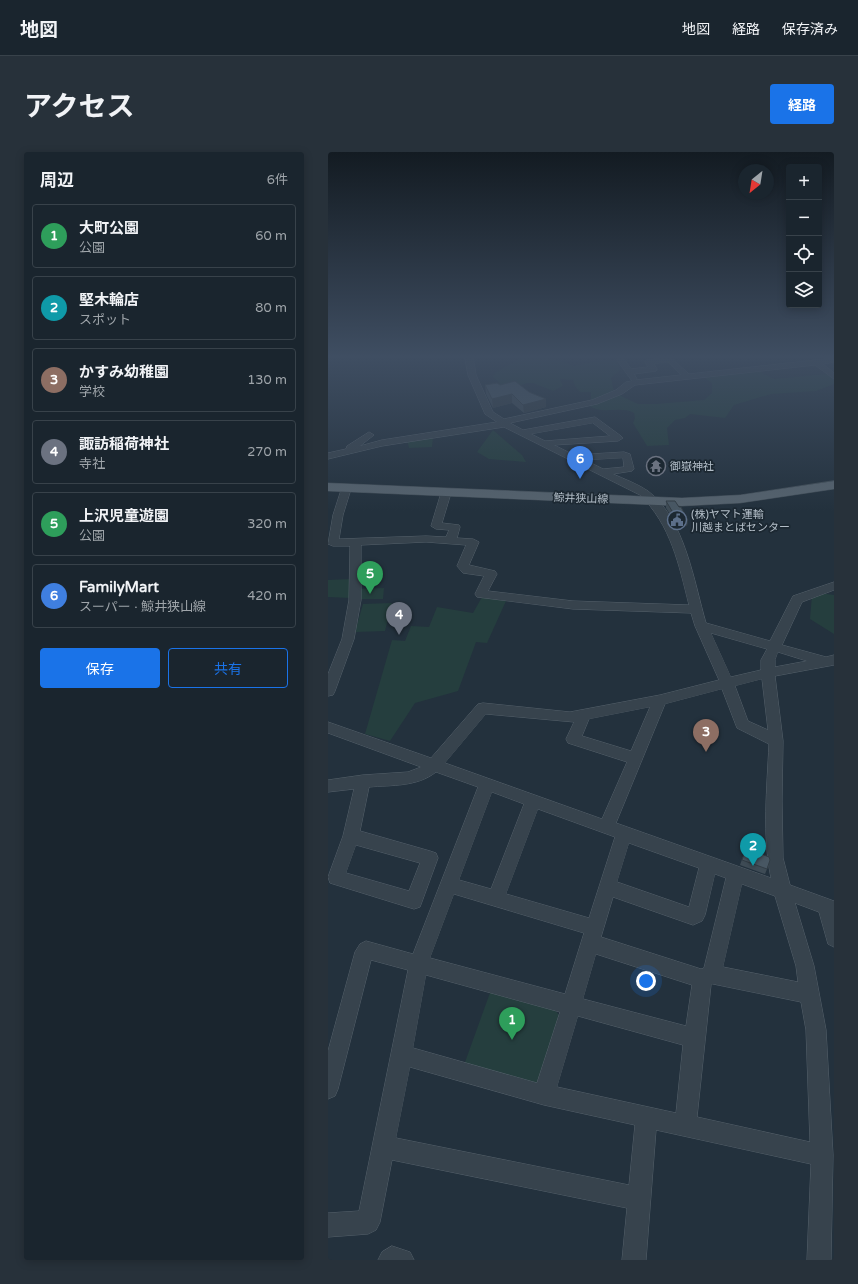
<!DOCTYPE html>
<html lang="ja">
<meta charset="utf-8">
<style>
:root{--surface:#1a252e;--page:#27313a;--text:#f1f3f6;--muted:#9fa5aa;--line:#38424a;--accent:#1a73e8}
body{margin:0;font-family:"Varela Round","Noto Sans JP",sans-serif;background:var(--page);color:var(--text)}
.controls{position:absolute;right:12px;top:12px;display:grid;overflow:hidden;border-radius:4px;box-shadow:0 2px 10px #0003}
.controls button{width:36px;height:36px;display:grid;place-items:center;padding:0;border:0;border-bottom:1px solid var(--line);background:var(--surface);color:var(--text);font:20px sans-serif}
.compass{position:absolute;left:410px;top:12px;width:36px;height:36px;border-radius:50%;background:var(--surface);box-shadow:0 2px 10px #0003;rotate:210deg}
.you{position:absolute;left:318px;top:829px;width:14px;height:14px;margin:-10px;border:3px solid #fff;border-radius:50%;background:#1a73e8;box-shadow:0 0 0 6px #1a73e833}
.badge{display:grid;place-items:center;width:26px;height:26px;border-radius:50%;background:var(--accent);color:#fff;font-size:13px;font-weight:700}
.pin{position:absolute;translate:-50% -33px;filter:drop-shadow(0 1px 2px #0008)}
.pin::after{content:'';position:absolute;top:21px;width:14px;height:12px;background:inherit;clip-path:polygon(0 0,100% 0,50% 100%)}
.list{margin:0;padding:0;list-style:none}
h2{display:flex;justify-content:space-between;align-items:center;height:52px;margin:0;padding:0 16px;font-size:17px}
h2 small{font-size:13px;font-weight:400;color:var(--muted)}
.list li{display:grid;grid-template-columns:26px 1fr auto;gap:12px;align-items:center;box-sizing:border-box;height:64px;margin:0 8px 8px;padding:0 8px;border:1px solid var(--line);border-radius:4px}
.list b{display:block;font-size:15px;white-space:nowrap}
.list p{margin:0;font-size:13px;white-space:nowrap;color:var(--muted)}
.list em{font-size:13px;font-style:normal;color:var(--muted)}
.actions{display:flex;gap:8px;padding:12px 16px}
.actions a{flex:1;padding:9px 0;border:1px solid var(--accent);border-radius:4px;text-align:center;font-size:14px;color:var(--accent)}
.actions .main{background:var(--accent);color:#fff}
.icon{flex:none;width:22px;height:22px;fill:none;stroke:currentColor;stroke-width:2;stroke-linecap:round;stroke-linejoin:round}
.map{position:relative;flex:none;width:506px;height:1108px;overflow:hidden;border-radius:4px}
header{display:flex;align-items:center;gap:24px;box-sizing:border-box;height:56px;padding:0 20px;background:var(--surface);border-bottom:1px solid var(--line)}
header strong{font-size:19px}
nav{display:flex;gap:22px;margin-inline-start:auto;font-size:14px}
.intro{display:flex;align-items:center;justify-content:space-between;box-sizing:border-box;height:96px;padding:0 24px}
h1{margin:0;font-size:28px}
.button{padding:10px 18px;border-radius:4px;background:var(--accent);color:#fff;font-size:14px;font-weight:700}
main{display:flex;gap:24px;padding:0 24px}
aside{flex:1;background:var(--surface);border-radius:4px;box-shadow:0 2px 10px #0003}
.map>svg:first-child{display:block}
.green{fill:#253e3e}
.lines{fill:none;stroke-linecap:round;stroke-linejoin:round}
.minor-casing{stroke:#55616b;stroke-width:1}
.major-casing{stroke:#404c56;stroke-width:1}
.minor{fill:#37434d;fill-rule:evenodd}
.major{fill:#55626d;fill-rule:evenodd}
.wall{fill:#3e4b55}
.shaded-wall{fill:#323d45}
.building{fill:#485763;stroke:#323d45}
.labels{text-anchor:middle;stroke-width:3.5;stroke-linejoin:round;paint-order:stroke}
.far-poi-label{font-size:11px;fill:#b3bec8;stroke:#1c2832;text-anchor:start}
.far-street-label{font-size:11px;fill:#b3bec8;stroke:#1c2832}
</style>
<header>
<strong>地図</strong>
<nav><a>地図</a><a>経路</a><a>保存済み</a></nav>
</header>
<div class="intro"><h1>アクセス</h1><a class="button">経路</a></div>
<main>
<aside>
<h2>周辺<small>6件</small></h2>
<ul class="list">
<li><span class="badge" style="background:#2e9e5b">1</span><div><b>大町公園</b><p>公園</p></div><em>60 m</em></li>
<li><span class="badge" style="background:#0f9aa8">2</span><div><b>堅木輪店</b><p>スポット</p></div><em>80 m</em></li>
<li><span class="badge" style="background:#8d6e63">3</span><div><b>かすみ幼稚園</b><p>学校</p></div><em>130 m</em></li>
<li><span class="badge" style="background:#6b7280">4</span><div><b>諏訪稲荷神社</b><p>寺社</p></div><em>270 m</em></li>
<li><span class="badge" style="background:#2e9e5b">5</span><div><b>上沢児童遊園</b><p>公園</p></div><em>320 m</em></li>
<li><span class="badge" style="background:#3f7fe0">6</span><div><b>FamilyMart</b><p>スーパー · 鯨井狭山線</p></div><em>420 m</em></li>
</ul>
<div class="actions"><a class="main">保存</a><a>共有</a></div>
</aside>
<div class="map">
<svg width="506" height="1108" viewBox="0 0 506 1108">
<rect width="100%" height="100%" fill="#23313d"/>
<!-- green -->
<path class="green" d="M196,204H217L246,214L276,208L289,209L292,218L283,226L286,239L295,245L310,252H328L376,248L384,241V231L376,225L430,219L446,227L499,222L506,228V232L488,239L443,242L406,253L397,266L362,262L357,266L347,268L339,276L341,293L319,294L305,271L307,266L306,261C291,253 275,264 260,253L263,246V240H252L247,234L245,228L232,227L235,234L225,239L205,231H199L177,239L169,234L172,231L165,225L167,221Z
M165,278L194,303L198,310L161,307L149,300Z
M105,285L104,295L81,296L79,288Z
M23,427L22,446L0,445V428Z
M56,436L55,447H30L29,437Z
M492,441L506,443V482L482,467L484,443Z
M154,445L178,449L159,491L148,490L130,539L87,551L62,589L37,582L64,488L77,489L83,474L101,475L109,455L145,461Z
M64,451L57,479L27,480L35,452Z
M163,838L226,857L231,863L211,929L204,932L136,913Z"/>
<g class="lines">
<!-- minor casing -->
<g class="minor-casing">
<path id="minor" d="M137,204H145L148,223L165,260L176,267L264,248L288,238L298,230L304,229L286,204H294L303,217L320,215L317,210L318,208L342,205L361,222L506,206V210L495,212L506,221V227L487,213L307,233L294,242L269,252L182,271L195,278L267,265L293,284L295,286L290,289L226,293L246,303L296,300L302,302L306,317L304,319L285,322C296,327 310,332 320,339C357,367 366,430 378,471L442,489L465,444L506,430V438L474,450L454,493L498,505L506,503V513L447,524L455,589L454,649L455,706L462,733L506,749V795L500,792L491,760L467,751L486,814L498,878L505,1003L503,1108H479L483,1012L328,978L318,1108H294L299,1056L64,1008L52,1070L48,1078L40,1082L0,1085V1061L31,1059L80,818L43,808L10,937L7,944L0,947V899L27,800L32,792L38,789L85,802L150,635L108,620C89,635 64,633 41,635L32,679L102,699L108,701L110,706L92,755L86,757L2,731L0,725L15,684L26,637L0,640V628L35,623L80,620L93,615L0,581V570L103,606L150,552L155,551L242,560L332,543L391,528L367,474L363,461L245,457L149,445L147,442L156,424L135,421L129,414L138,393L98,390L33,393V448L26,487L7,539L5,543L0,544V522L14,487L21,448L22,394H5L0,392L5,363L14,335H22L23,337L15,363L11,387L98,384L118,385L121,378L108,377L103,374L113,341L114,339H122L123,341L114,371L131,373L132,375L129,386L145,387L151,390L141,413L167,419L169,422L160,439L245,449L361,453C351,413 343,373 312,343L176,275L54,294L0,307V301L18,297L19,294L41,280L46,283L32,294L54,288L169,270L157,262L140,223ZM340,210L353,223L308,228L309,227L306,222L328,219L329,217L326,212ZM265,271L282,284L217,289L203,282ZM295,306L296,315L275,317L257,308ZM383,481L439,497L433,508V518L403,525ZM450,500L479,509L447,515V508ZM434,527L440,578L420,569L407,534ZM394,537L409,576L441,592C439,636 434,683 443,726L288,671L337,552ZM322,555L303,599L254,584L261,567ZM158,562L246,570L238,587L240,591L299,610L274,667L117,611ZM164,640L196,652L163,737L131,728ZM210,657L287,685L261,766L178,742ZM301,691L371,716L361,755L289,730ZM28,693L92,711L81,739L18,721ZM387,722L398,726L376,816L373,817L273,785L285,745L365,773L374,769L377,763ZM414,732L447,744L468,814L470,830L395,815ZM126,742L256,781L237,842L102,806ZM268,802L364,833L358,874L255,847ZM98,823L232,860L209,931L85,896ZM385,832L473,850L478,878L482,990L369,965L383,833ZM250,864L355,893L348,961L229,935ZM82,915L216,953L307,973L301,1033L68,986Z
M64,1094L82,1100L86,1108H50L54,1100Z"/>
</g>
<!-- major casing -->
<g class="major-casing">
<path id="major" d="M506,329V337L412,351L354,354L0,339V331L354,346L412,343Z"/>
</g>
<!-- minor -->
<use href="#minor" class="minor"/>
<!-- major -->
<use href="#major" class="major"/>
</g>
<!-- wall -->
<path class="wall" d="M157,233L201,240L218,247V255L196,261L184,251L165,256L158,242Z
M338,349L351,355L360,368L359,374L350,375L338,356Z
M418,696L439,717L437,722L412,713Z"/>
<!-- shaded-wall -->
<path class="shaded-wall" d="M184,242V251L165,256L164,247Z
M218,247V255L196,261L195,253Z
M360,368L359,374L350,375V369Z"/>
<!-- building -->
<path class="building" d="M187,229L201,240L218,247L195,253L184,242L164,247L157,233L169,231L172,233Z
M338,349H347L351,355H353L360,368L350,369Z
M418,696L441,705L442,708L439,717L414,708Z"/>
<!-- sky -->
<linearGradient id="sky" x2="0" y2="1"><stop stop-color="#131b22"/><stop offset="0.57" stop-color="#3f4e62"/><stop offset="1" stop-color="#3f4e62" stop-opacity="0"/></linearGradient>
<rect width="506" height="359" fill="url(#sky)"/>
<!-- icons -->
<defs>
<g id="temple-ring" transform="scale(1)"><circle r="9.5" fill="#1c2832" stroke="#6b7280" stroke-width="1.5"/><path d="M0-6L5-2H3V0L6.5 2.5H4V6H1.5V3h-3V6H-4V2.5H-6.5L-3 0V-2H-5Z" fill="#6b7280"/></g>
<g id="civic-ring" transform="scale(1)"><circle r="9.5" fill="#1c2832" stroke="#5c6f8a" stroke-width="1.5"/><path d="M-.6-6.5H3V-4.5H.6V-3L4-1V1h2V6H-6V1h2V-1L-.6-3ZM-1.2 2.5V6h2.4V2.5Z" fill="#5c6f8a"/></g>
</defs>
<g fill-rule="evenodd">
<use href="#temple-ring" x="328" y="314"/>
<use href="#civic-ring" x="349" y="368"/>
</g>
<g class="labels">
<!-- far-poi labels -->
<g class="far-poi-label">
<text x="342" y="318">御嶽神社</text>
<text x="363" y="366">(株)ヤマト運輸<tspan x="363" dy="13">川越まとばセンター</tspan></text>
</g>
<!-- far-street labels -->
<g class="far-street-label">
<text transform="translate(253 346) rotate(2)" y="4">鯨井狭山線</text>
</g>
</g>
</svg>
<div class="controls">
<button>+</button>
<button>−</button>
<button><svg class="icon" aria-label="locate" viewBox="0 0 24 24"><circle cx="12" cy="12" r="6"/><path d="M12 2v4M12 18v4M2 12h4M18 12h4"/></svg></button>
<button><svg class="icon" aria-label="layers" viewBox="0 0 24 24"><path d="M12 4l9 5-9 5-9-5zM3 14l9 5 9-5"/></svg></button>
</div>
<svg class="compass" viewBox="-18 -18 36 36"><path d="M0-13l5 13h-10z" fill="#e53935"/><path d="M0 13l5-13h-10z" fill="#9fa5aa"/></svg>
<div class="you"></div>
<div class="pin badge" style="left:184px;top:888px;background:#2e9e5b">1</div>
<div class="pin badge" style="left:425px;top:714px;background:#0f9aa8">2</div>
<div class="pin badge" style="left:378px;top:600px;background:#8d6e63">3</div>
<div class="pin badge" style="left:71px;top:483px;background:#6b7280">4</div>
<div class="pin badge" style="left:42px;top:442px;background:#2e9e5b">5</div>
<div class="pin badge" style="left:252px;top:327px;background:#3f7fe0">6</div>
</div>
</main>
